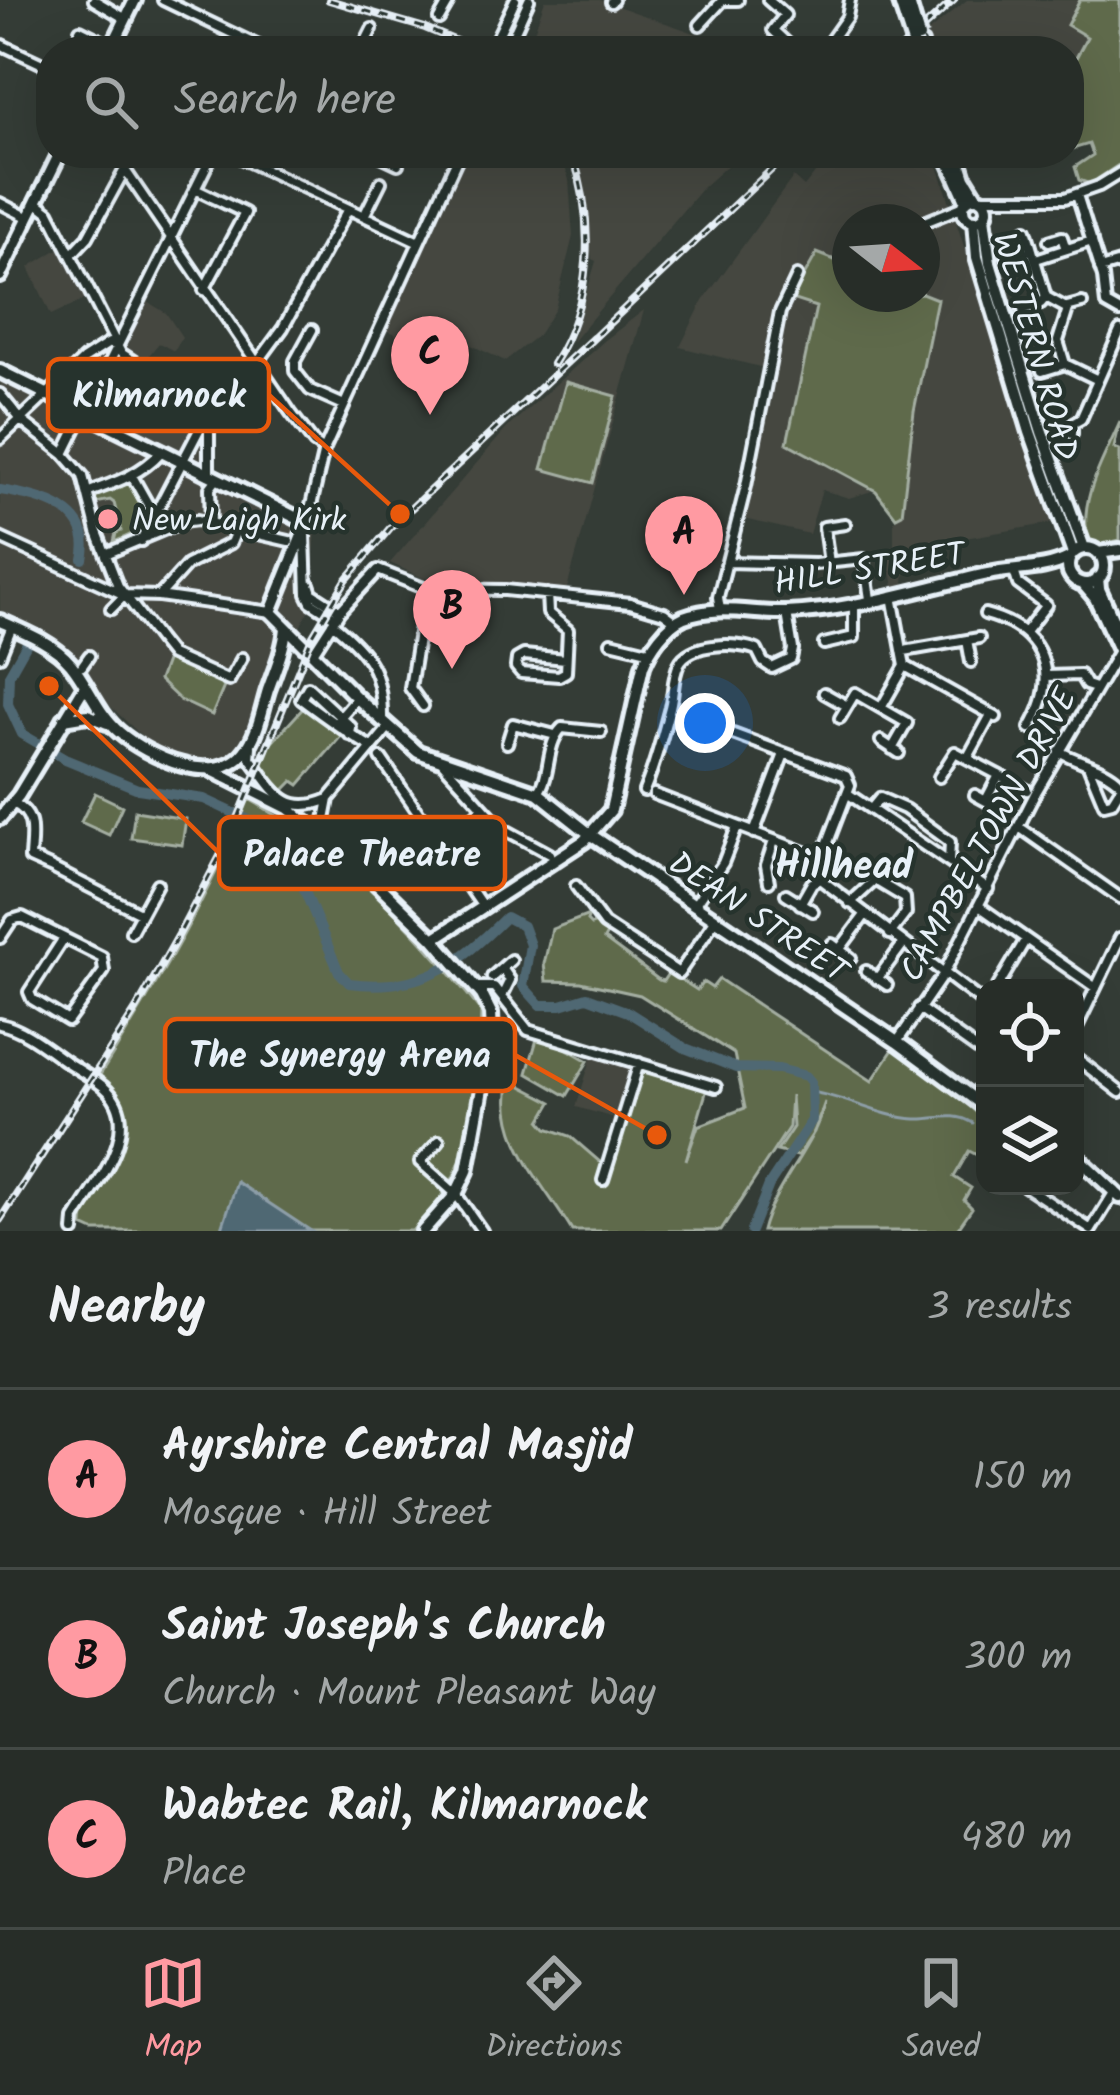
<!DOCTYPE html>
<meta charset="utf-8">
<style>
:root{--surface:#272d28;--page:#2f3530;--text:#f1f3f6;--muted:#a4a8a8;--line:#434945;--accent:#ff9aa2}
body{margin:0;font-family:Kalam,sans-serif;background:var(--page);color:var(--text)}
.controls{position:absolute;right:36px;bottom:36px;display:grid;overflow:hidden;border-radius:24px;box-shadow:0 12px 48px #0002}
.controls button{width:108px;height:108px;display:grid;place-items:center;padding:0;border:0;border-bottom:3px solid var(--line);background:var(--surface);color:var(--text);font:60px sans-serif}
.compass{position:absolute;left:832px;top:204px;width:108px;height:108px;border-radius:50%;background:var(--surface);box-shadow:0 12px 48px #0002;rotate:107deg}
.you{position:absolute;left:705px;top:723px;width:42px;height:42px;margin:-30px;border:9px solid #fff;border-radius:50%;background:#1a73e8;box-shadow:0 0 0 18px #1a73e833}
.badge{display:grid;place-items:center;width:78px;height:78px;border-radius:50%;background:var(--accent);color:#111;font-size:39px;font-weight:700}
.pin{position:absolute;translate:-50% -99px;filter:drop-shadow(0 3px 6px #0008)}
.pin::after{content:'';position:absolute;top:63px;width:42px;height:36px;background:inherit;clip-path:polygon(0 0,100% 0,50% 100%)}
.list{margin:0;padding:0;list-style:none}
h2{display:flex;justify-content:space-between;align-items:center;height:156px;margin:0;padding:0 48px;font-size:51px}
h2 small{font-size:39px;font-weight:400;color:var(--muted)}
.list li{display:grid;grid-template-columns:78px 1fr auto;gap:36px;align-items:center;box-sizing:border-box;height:180px;padding:0 48px;border-top:3px solid var(--line)}
.list b{display:block;font-size:45px;white-space:nowrap}
.list p{margin:0;font-size:39px;white-space:nowrap;color:var(--muted)}
.list em{font-size:39px;font-style:normal;color:var(--muted)}
.icon{flex:none;width:66px;height:66px;fill:none;stroke:currentColor;stroke-width:2;stroke-linecap:round;stroke-linejoin:round}
.map{position:relative;flex:none;width:1120px;height:1231px;overflow:hidden}
.search{position:absolute;background:var(--surface);box-shadow:0 12px 48px #0002;left:36px;right:36px;top:36px;height:132px;display:flex;align-items:center;gap:30px;box-sizing:border-box;padding:0 42px;border-radius:48px;color:var(--muted);font-size:45px}
.sheet{height:696px;background:var(--surface)}
nav{display:flex;justify-content:space-around;align-items:center;box-sizing:border-box;height:168px;border-top:3px solid var(--line);background:var(--surface);font-size:33px;color:var(--muted)}
nav a{display:grid;justify-items:center;gap:6px}
nav .on{color:var(--accent)}
.map>svg:first-child{display:block}
.built{fill:#454740}
.green{fill:#5f6b4c;stroke:#a4aea2;stroke-width:3}
.water{fill:#506773;stroke:#8d9ea8;stroke-width:3}
.lines{fill:none;stroke-linecap:round;stroke-linejoin:round}
.stream{stroke:#8d9ea8;stroke-width:3}
.river{stroke:#506773;stroke-width:10}
.minor-casing{stroke:#e8f1f8;stroke-width:16}
.major-casing{stroke:#e8f1f8;stroke-width:20}
.minor{stroke:#26332d;stroke-width:8}
.major{stroke:#26332d;stroke-width:10}
.rail-casing{stroke:#e8f1f8;stroke-width:8}
.rail{stroke:#26332d;stroke-width:3;stroke-dasharray:9;stroke-linecap:butt}
.major-bridge-casing{stroke:#e8f1f8;stroke-width:20;stroke-linecap:butt}
.major-bridge{stroke:#26332d;stroke-width:10}
.poi-dot{fill:#ff9aa2;stroke:#26332d;stroke-width:4.5}
.labels{text-anchor:middle;stroke-width:9;stroke-linejoin:round;paint-order:stroke}
.street-label{font-size:33px;fill:#e8f1f8;stroke:#26332d}
.poi-label{font-size:33px;fill:#e8f1f8;stroke:#26332d;text-anchor:start}
.quarter-label{font-size:39px;font-weight:bold;fill:#e8f1f8;stroke:#26332d}
.leader{fill:none;stroke:#e8590c;stroke-width:4.5}
.callout-dot{fill:#e8590c;stroke:#26332d;stroke-width:4.5}
.callout{fill:#26332d;stroke:#e8590c;stroke-width:4.5}
.callout-label{font-size:36px;text-anchor:middle;font-weight:bold;fill:#e8f1f8}
</style>
<div class="map">
<svg width="1120" height="1231" viewBox="0 0 1120 1231">
<rect width="100%" height="100%" fill="#343c36"/>
<filter id="ink" filterUnits="userSpaceOnUse"><feTurbulence type="fractalNoise" baseFrequency=".00833" numOctaves="2"/><feDisplacementMap in="SourceGraphic" scale="24" xChannelSelector="R" yChannelSelector="G"/><feConvolveMatrix kernelMatrix="1 2 1 2 8 2 1 2 1" color-interpolation-filters="sRGB"/></filter>
<g filter="url(#ink)">
<!-- built -->
<path class="built" d="M545,0H600L723,43H755L765,51H527Z
M967,0H1080L1067,24L1088,37L1069,71V51H933L927,33Z
M465,153H561L569,180L573,236L555,309L538,335L505,361L454,337L411,349L401,345L394,333L385,330Z
M574,153H741L702,188L572,342L596,261L592,259L585,194Z
M831,153H934L1053,523L906,548L904,585L894,587L891,571L883,572L887,558L894,556V521L902,514L914,411L937,300L922,293V222H850V266L817,254L792,300L816,307L787,443L872,491L849,498L822,490L809,534L731,516L764,368L680,347L703,301L793,177L804,187Z
M65,245L90,297L51,315L29,267Z
M148,302L166,313L182,337L174,351L159,343L145,360L126,347Z
M644,310L566,592L423,578L390,563L508,427L604,341Z
M107,347L214,416L212,474L316,532L312,575L320,589L298,631L282,633L245,748L230,760H187L145,739L93,690L56,644L0,619V378L49,400Z
M592,1056L634,1068L618,1119L576,1107Z"/>
<!-- green -->
<path class="green" d="M1080,0H1120V164L1090,184L1079,180L1075,167L1093,155L1089,144L1069,150V71L1087,37L1067,25Z
M817,253L850,266V294L922,293L937,299L914,411L902,514L896,517L876,491L787,443L816,307L791,299Z
M566,382L616,396L593,483L542,469Z
M1120,422L1114,448L1120,450V540L1101,545L1089,541C1076,503 1105,457 1120,422Z
M122,483L135,484L146,512L141,530L114,542L116,533L121,531L114,503L110,500L96,503L95,495Z
M168,656L226,682L212,715L180,700L159,680Z
M306,705L343,734L299,785L293,781L283,791L260,765L266,749Z
M95,793L122,806L109,835L81,822Z
M249,799C344,853 413,927 481,1011C479,1063 474,1152 443,1195C434,1208 422,1219 412,1231H94L83,1226C83,1211 89,1203 97,1190C131,1137 136,1129 100,1075C156,986 209,896 249,799Z
M135,811L186,819L182,845L131,838Z
M589,915L587,921L591,925L600,922L608,932L604,939L659,980L663,981L669,972L697,990L703,982L712,988L719,979L872,1081L894,1048L931,1072L985,1120V1159L969,1151L954,1177L971,1188L964,1200L972,1208L956,1231H762C774,1184 813,1150 825,1102L814,1132L798,1156L777,1151L793,1127L791,1095L789,1127L721,1231H572C544,1184 496,1137 510,1080L552,1102L541,1121L547,1128L570,1136L607,1168L604,1188L641,1069L707,1089L686,1160L698,1126L745,1108L734,1054L640,995L581,982L546,981L544,964L552,929Z
M537,1039L562,1046L588,1061L567,1096L527,1073Z"/>
<!-- water -->
<path class="water" d="M237,1182L311,1231H221Z"/>
<g class="lines">
<!-- stream -->
<path class="stream" d="M811,1092C846,1097 880,1117 916,1119C937,1120 953,1111 973,1123"/>
<!-- river -->
<path class="river" d="M0,490C39,496 95,508 83,559
M26,645L9,675L8,704L22,734L65,759L138,789L204,799L281,835L339,972L349,983C421,992 457,966 506,917L523,926L530,945L523,986L540,1005H561L587,997L628,1012L685,1048L736,1068L779,1069L806,1076L811,1082L812,1120L769,1185L751,1231"/>
<!-- minor casing -->
<g class="minor-casing">
<path id="minor" d="M94,0L126,19
M163,0L269,51
M768,0L785,15L773,30L793,49
M611,2L613,0
M439,19L450,0
M700,25L723,0H738
M80,30L112,46
M578,41L606,51
M0,44L51,68
M492,48L515,0
M361,51L372,29
M506,51L529,0
M823,51L847,17L850,0
M230,153L419,242
M379,155L398,164
M125,170L291,413L314,443L324,450
M195,189L245,213L204,290
M1077,195L1103,277L1106,304L1120,312
M982,198H1065L1099,186L1120,173
M36,202L49,212L121,353L206,409L209,416
M0,203L29,218
M364,216L381,182
M922,223L962,207
M1026,230L1046,297L1068,309L1058,341L1065,364L1098,380
M1049,241L1062,237L1066,249
M72,254L88,237L134,153
M1007,257L1032,250
M1036,259L1092,241
M1100,269L1120,263
M1067,307L1082,303
M1023,310L1041,303L1046,297
M312,330L295,361V371L310,390L344,405
M1042,371L1065,364
M0,394L22,421L64,454L83,476L97,532L118,586L159,640L171,655L229,681L242,658
M1072,434V424L1081,419L1120,331
M0,439L84,359L109,343L117,346
M64,454L213,153
M209,475V418
M132,476L154,515
M89,492C117,482 141,474 161,452
M307,523L324,450L460,153
M211,525L210,488L216,480
M305,534L307,594L311,602L336,618
M0,538L125,595L159,596L271,612
M141,541L201,426L233,396L283,328L348,209
M108,553L182,522L197,520L289,541
M727,562L815,564L864,559L870,599
M829,563L824,527L845,524
M1014,571L1018,584L1046,605L1025,632
M309,584L312,593L340,611
M547,594L548,613L568,630L566,672L559,676L521,673L516,667L517,659L524,655L566,659
M159,596L187,565L231,543L236,531
M111,609L125,595
M720,610L718,597L746,486L780,312L797,276
M985,614C1045,630 1061,675 1030,728
M332,623C369,653 383,672 382,721
M967,640L971,662
M611,642L648,651
M824,644L854,637V604
M904,651L979,638
M313,653L340,611L378,570L426,589L505,590L630,603L664,613L676,622
M0,656L12,626
M82,666L89,656
M905,666L996,717
M1047,676L1080,675L1086,685L1095,688
M824,693L847,706
M423,706L410,688L426,589
M881,708L905,666L892,596
M840,718L855,693L907,723L892,749
M338,720L357,698
M680,723L733,734L846,776L850,785L825,850L816,863
M350,735L351,727L308,687L301,699C325,717 345,732 371,747
M881,741L899,753
M507,743L513,724L555,735
M251,747L250,758C274,789 285,818 329,799
M1059,751C1079,763 1105,767 1120,783
M968,757L991,715
M381,758L483,907
M443,763L502,828L550,854
M1089,768L1104,804L1112,802L1120,789
M939,777L955,752L1027,790
M644,791C655,765 662,737 669,711C674,696 672,678 679,664C690,642 738,642 757,650L763,662L772,668L791,659L793,649L787,613
M538,793C552,774 545,745 562,728L601,732
M847,793L988,889
M654,794L805,852L816,863
M975,795L997,807
M986,800L999,775
M13,803C37,814 31,835 30,858L50,867L140,913
M871,809L880,798L905,809L950,842L949,862
M1019,827L1120,898
M754,833L784,754
M332,842L325,820L329,799L389,727
M442,844L482,809
M816,863L820,879L985,1004
M769,882L766,865L774,841
M441,883L459,870
M576,886L604,924L679,973L716,919
M786,894L813,911
M850,903L875,880L905,898L906,913L890,934
M695,904L723,863L737,827
M800,904L812,883L820,879
M979,906L1096,988
M131,932L157,884
M0,938L12,920L22,917L102,957L104,971L68,1021L32,999L29,992L64,938
M832,944L851,958
M839,950L865,915
M866,971L887,985
M492,977L511,960
M877,979L903,944
M475,987H494L528,1030L716,1087
M997,988L1026,939
M502,996L510,980L502,968
M919,1008L985,1055
M0,1024C24,1029 45,1047 65,1061C77,1069 92,1077 104,1087C147,1125 97,1182 75,1219L74,1231
M1075,1031L1120,938
M897,1042L943,975L1035,794L1120,649
M1075,1057L1120,1092
M439,1141L420,1162L456,1194L482,1231
M603,1180L639,1063
M1025,1186L1091,1230
M1091,1230L1115,1191"/>
</g>
<!-- major casing -->
<g class="major-casing">
<path id="major" d="M921,44L923,51
M110,51L135,0
M945,153L966,200
M957,153L965,178L976,196
M963 209a12 12 0 1 1 24 0a12 12 0 1 1-24 0Z
M984,217L990,263L1042,432L1084,548
M974,221L977,257L1030,432L1073,553
M0,276L60,153
M0,371L307,523L271,612L357,698L418,752L538,793L591,835L897,1042L985,1107
M1068 566a18 18 0 1 1 36 0a18 18 0 1 1-36 0Z
M1098,553L1120,550
M1098,578L1099,589L1120,635
M1083,584L1095,598L1120,652
M0,621C25,632 53,643 71,664C88,685 98,714 119,732C147,756 216,789 245,751C258,735 262,709 268,690C275,670 284,650 286,628
M64,719L88,715L107,723
M208,768L288,808L365,872L434,939L482,995L491,1013L492,1034L467,1171L456,1194L423,1231
M0,818L19,795L85,686
M434,939L584,841L611,810L643,666C650,648 666,625 684,617C717,604 752,614 786,613C853,611 922,588 988,574C1015,568 1044,571 1069,558
M1075,1155L1120,1197"/>
</g>
<!-- minor -->
<use href="#minor" class="minor"/>
<!-- major -->
<use href="#major" class="major"/>
<!-- rail casing -->
<g class="rail-casing">
<path id="rail" d="M329,0L425,28L480,51
M898,51L954,0
M584,347L789,153
M553,364C593,302 595,221 572,153
M0,1220L136,1010L178,936L232,833L312,637L346,580L391,527L593,338"/>
</g>
<!-- rail -->
<use href="#rail" class="rail"/>
<!-- major-bridge casing -->
<g class="major-bridge-casing">
<path id="major-bridge" d="M899,0L915,49
M908,0L919,37"/>
</g>
<!-- major-bridge -->
<use href="#major-bridge" class="major-bridge"/>
</g>
</g>
<!-- markers -->
<circle class="poi-dot" cx="108" cy="519" r="12"/>
<g class="labels">
<!-- street labels -->
<g class="street-label">
<text transform="translate(1037 346) rotate(74)" y="12">WESTERN ROAD</text>
<text transform="translate(869 567) rotate(-9)" y="12">HILL STREET</text>
<text transform="translate(987 834) rotate(-61)" y="12">CAMPBELTOWN DRIVE</text>
<text transform="translate(759 916) rotate(34)" y="12">DEAN STREET</text>
</g>
<!-- poi labels -->
<g class="poi-label">
<text x="132" y="531">New Laigh Kirk</text>
</g>
<!-- quarter labels -->
<g class="quarter-label">
<text x="844" y="878">Hillhead</text>
</g>
</g>
<!-- callouts -->
<path class="leader" d="M400 514L269 395M49 686L219 853M657 1135L515 1055"/>
<g class="callout-dot">
<circle cx="400" cy="514" r="12"/>
<circle cx="49" cy="686" r="12"/>
<circle cx="657" cy="1135" r="12"/>
</g>
<g class="callout">
<rect x="48" y="359" width="221" height="72" rx="12"/>
<rect x="219" y="817" width="286" height="72" rx="12"/>
<rect x="165" y="1019" width="350" height="72" rx="12"/>
</g>
<g class="callout-label">
<text x="159" y="407">Kilmarnock</text>
<text x="362" y="866">Palace Theatre</text>
<text x="340" y="1067">The Synergy Arena</text>
</g>
</svg>
<div class="controls">
<button><svg class="icon" aria-label="locate" viewBox="0 0 24 24"><circle cx="12" cy="12" r="6"/><path d="M12 2v4M12 18v4M2 12h4M18 12h4"/></svg></button>
<button><svg class="icon" aria-label="layers" viewBox="0 0 24 24"><path d="M12 4l9 5-9 5-9-5zM3 14l9 5 9-5"/></svg></button>
</div>
<svg class="compass" viewBox="-18 -18 36 36"><path d="M0-13l5 13h-10z" fill="#e53935"/><path d="M0 13l5-13h-10z" fill="#a4a8a8"/></svg>
<div class="you"></div>
<div class="pin badge" style="left:684px;top:595px">A</div>
<div class="pin badge" style="left:452px;top:669px">B</div>
<div class="pin badge" style="left:430px;top:415px">C</div>
<div class="search"><svg class="icon" aria-label="search" viewBox="0 0 24 24"><circle cx="10" cy="10" r="6"/><path d="M15 15l6 6"/></svg>Search here</div>
</div>
<section class="sheet">
<h2>Nearby<small>3 results</small></h2>
<ul class="list">
<li><span class="badge">A</span><div><b>Ayrshire Central Masjid</b><p>Mosque · Hill Street</p></div><em>150 m</em></li>
<li><span class="badge">B</span><div><b>Saint Joseph's Church</b><p>Church · Mount Pleasant Way</p></div><em>300 m</em></li>
<li><span class="badge">C</span><div><b>Wabtec Rail, Kilmarnock</b><p>Place</p></div><em>480 m</em></li>
</ul>
</section>
<nav>
<a class="on"><svg class="icon" aria-label="map" viewBox="0 0 24 24"><path d="M3 6l6-2 6 2 6-2v14l-6 2-6-2-6 2zM9 4v14M15 6v14"/></svg>Map</a>
<a><svg class="icon" aria-label="directions" viewBox="0 0 24 24"><path d="M12 3l9 9-9 9-9-9zM9 14v-3h6M13 9l2 2-2 2"/></svg>Directions</a>
<a><svg class="icon" aria-label="saved" viewBox="0 0 24 24"><path d="M7 4h10v16l-5-4-5 4z"/></svg>Saved</a>
</nav>
